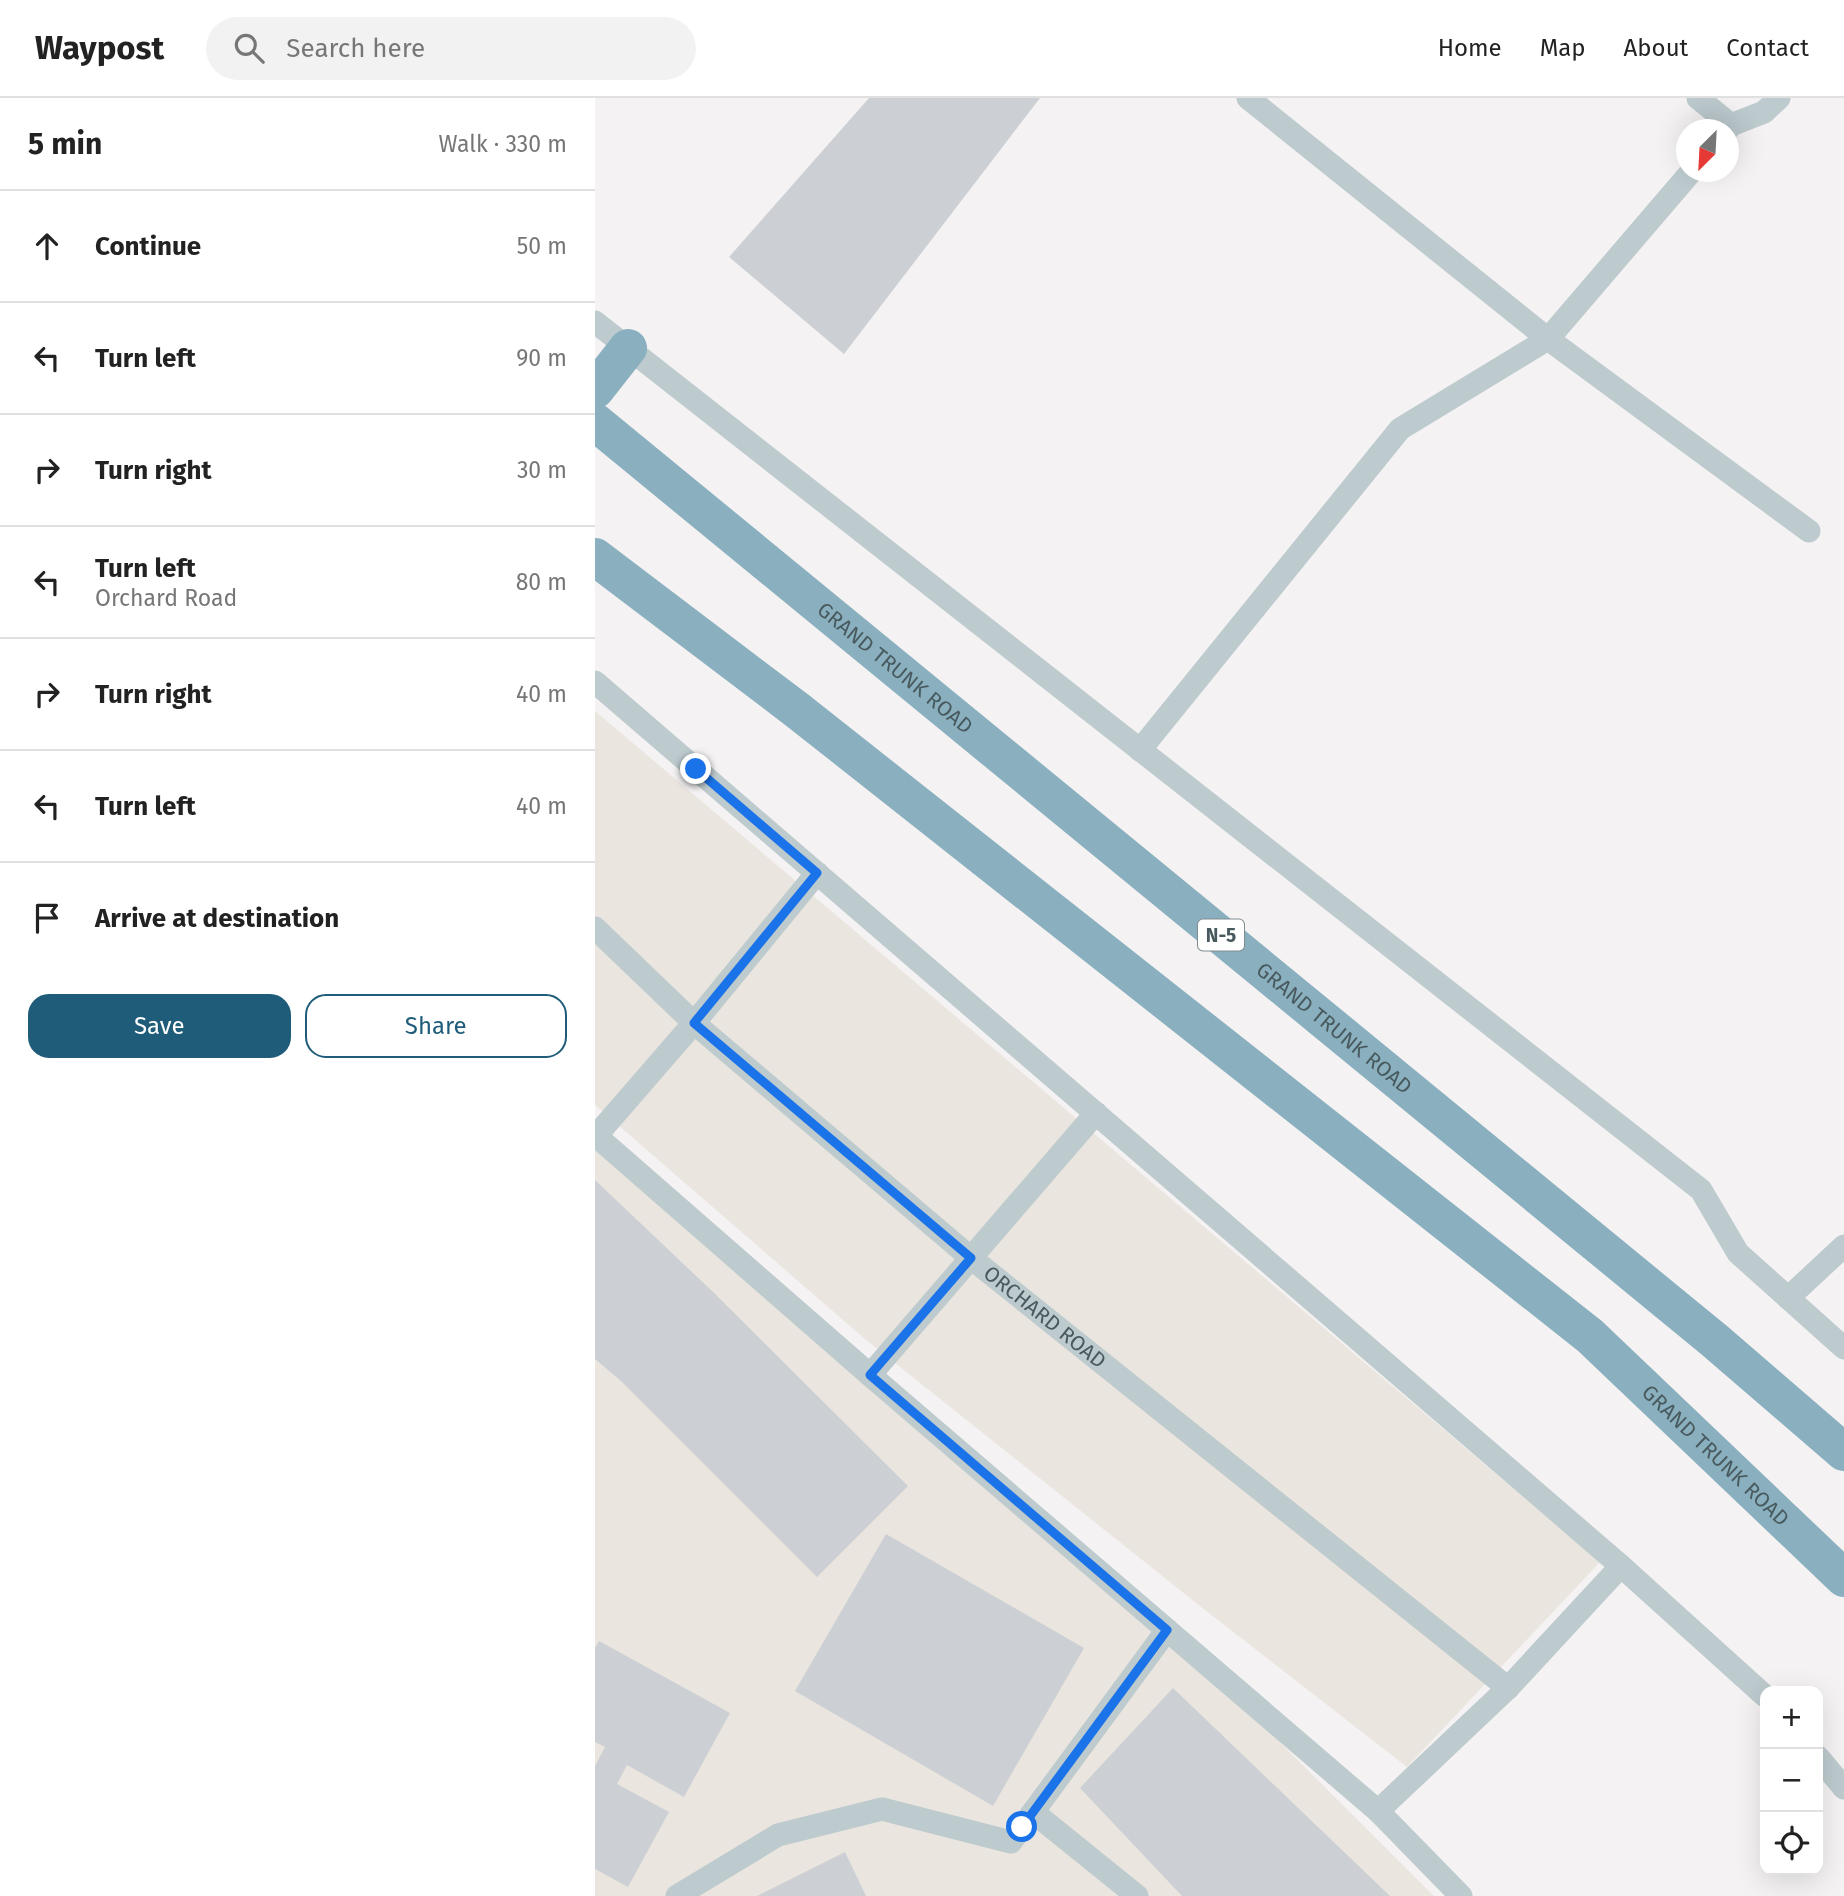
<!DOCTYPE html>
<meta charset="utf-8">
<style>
:root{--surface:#fff;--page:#f2f2f2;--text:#222;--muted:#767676;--line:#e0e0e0;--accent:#1f5c79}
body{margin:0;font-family:"Fira Sans",sans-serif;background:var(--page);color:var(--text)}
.controls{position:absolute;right:21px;bottom:21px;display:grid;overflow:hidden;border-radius:14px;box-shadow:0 7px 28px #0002}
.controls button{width:63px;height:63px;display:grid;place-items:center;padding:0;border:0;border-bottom:2px solid var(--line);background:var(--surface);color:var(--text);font:35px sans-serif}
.compass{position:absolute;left:1081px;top:21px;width:63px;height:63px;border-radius:50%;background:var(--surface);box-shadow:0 7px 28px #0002;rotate:204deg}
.stop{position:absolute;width:21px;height:21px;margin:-16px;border:5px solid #1a73e8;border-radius:50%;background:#fff}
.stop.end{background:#1a73e8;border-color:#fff;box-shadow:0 2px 7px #0008}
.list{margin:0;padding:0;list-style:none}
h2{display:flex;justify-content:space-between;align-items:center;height:91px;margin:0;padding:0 28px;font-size:30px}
h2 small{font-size:23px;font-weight:400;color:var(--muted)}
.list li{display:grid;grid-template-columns:46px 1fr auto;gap:21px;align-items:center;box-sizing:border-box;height:112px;padding:0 28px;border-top:2px solid var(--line)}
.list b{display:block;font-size:26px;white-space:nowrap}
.list p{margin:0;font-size:23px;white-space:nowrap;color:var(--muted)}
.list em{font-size:23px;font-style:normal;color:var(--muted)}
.actions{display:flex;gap:14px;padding:21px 28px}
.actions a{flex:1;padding:16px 0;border:2px solid var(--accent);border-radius:21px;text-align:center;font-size:24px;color:var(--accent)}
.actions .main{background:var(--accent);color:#fff}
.icon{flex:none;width:38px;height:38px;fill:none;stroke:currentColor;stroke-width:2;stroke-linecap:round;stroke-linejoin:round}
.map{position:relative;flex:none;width:1249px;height:1798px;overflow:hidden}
header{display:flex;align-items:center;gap:42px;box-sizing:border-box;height:98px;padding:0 35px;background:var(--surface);border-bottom:2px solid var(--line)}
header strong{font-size:33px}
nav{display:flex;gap:38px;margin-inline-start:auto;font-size:24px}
.search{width:490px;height:63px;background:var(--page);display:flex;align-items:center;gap:18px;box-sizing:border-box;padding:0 24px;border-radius:38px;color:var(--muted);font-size:26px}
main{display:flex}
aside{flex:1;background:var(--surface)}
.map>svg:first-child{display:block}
.commercial{fill:#eae5df}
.building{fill:#ccd0d4}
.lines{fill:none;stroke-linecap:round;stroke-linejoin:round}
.street{stroke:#bdcace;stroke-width:23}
.highway{stroke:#8ab0bf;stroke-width:38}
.route{stroke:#1a73e8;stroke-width:9}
.labels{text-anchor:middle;stroke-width:7;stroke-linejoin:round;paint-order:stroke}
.shield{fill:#fff;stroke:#808c8f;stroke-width:2}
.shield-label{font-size:19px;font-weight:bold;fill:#495a5f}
.street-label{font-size:21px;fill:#495a5f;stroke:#fff}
</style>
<header>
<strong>Waypost</strong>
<div class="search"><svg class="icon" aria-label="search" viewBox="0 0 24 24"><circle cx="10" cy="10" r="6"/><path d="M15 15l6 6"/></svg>Search here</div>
<nav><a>Home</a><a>Map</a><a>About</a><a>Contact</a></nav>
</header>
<main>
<aside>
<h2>5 min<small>Walk · 330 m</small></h2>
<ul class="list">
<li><svg class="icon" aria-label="ahead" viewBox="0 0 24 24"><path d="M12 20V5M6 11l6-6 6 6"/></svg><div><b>Continue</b></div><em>50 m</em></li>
<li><svg class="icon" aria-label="left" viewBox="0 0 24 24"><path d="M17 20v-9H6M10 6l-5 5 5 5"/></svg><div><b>Turn left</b></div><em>90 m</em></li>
<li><svg class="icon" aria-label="right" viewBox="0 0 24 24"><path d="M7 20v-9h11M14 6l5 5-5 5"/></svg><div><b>Turn right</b></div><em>30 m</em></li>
<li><svg class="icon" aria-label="left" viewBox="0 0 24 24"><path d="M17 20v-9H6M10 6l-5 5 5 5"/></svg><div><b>Turn left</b><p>Orchard Road</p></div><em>80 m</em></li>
<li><svg class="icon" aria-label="right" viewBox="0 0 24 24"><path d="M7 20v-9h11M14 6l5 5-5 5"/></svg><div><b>Turn right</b></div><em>40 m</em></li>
<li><svg class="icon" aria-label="left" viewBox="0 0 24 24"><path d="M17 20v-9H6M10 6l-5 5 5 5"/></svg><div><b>Turn left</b></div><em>40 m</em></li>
<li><svg class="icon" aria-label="arrive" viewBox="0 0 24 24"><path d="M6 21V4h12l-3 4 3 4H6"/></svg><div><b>Arrive at destination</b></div></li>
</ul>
<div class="actions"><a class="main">Save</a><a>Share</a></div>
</aside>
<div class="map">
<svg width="1249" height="1798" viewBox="0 0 1249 1798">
<rect width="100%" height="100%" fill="#f4f2f2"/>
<!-- commercial -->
<path class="commercial" d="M0,613L1005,1464L812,1669L610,1512L270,1241L0,1007Z
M0,1045L572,1532L839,1798H0Z"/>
<!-- building -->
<path class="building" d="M274,0H445L249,256L134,159Z
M0,1082L117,1193L313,1388L222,1479L27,1284L0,1261Z
M291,1436L489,1550L398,1708L200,1593Z
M4,1543L135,1615L89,1699L32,1667L22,1686L74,1714L33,1789L0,1771V1668L10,1649L0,1644V1550Z
M578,1590L795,1798H587L485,1690Z
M250,1754L271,1798H162Z"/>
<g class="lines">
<!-- street -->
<g class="street">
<path d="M653,0L953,241L1214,433"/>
<path d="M1103,0L1136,27"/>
<path d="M1132,32L1136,27L1169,14L1184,0"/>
<path d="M0,224L1106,1092L1143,1155L1249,1250"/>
<path d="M0,584L1026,1468L1170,1598"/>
<path d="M545,652L805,331L953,241L1096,74"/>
<path id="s1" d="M0,830L99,925L376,1160L913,1590"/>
<path d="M0,1037L275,1277L783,1713L866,1798"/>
<path d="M1,1038L99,925L222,775"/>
<path d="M1193,1200L1249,1148"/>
<path d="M275,1277L501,1015"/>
<path d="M1223,1659L1249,1690"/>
<path d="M783,1713L913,1590L1026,1468"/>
<path d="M438,1714L542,1798"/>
<path d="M82,1798L183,1737L287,1711L416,1744L572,1532"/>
</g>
<!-- highway -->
<g class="highway">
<path d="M0,292L33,250"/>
<path id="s2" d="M0,324L1119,1242L1249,1354"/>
<path id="s3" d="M0,459L202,612L995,1238L1249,1480"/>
</g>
</g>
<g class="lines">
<!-- route -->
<path class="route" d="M101,671L222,775L99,925L376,1160L275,1277L572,1532L427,1729"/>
</g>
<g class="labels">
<!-- shield labels -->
<rect class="shield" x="603" y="821.5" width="46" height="31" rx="5"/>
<g class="shield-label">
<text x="626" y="844">N-5</text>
</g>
<!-- street labels -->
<g class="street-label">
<text dy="7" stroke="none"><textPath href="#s2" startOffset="388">GRAND TRUNK ROAD</textPath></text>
<text dy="7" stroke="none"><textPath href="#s2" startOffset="956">GRAND TRUNK ROAD</textPath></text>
<text dy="7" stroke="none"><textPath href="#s1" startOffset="595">ORCHARD ROAD</textPath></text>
<text dy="7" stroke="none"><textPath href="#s3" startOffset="1437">GRAND TRUNK ROAD</textPath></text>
</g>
</g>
</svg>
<div class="controls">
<button>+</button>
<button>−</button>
<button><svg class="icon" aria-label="locate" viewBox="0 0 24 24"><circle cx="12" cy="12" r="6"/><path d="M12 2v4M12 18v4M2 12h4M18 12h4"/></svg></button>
</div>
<svg class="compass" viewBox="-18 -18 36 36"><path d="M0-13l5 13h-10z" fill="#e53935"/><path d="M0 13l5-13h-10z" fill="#767676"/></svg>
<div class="stop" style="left:427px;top:1729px"></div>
<div class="stop end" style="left:101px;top:671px"></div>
</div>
</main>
